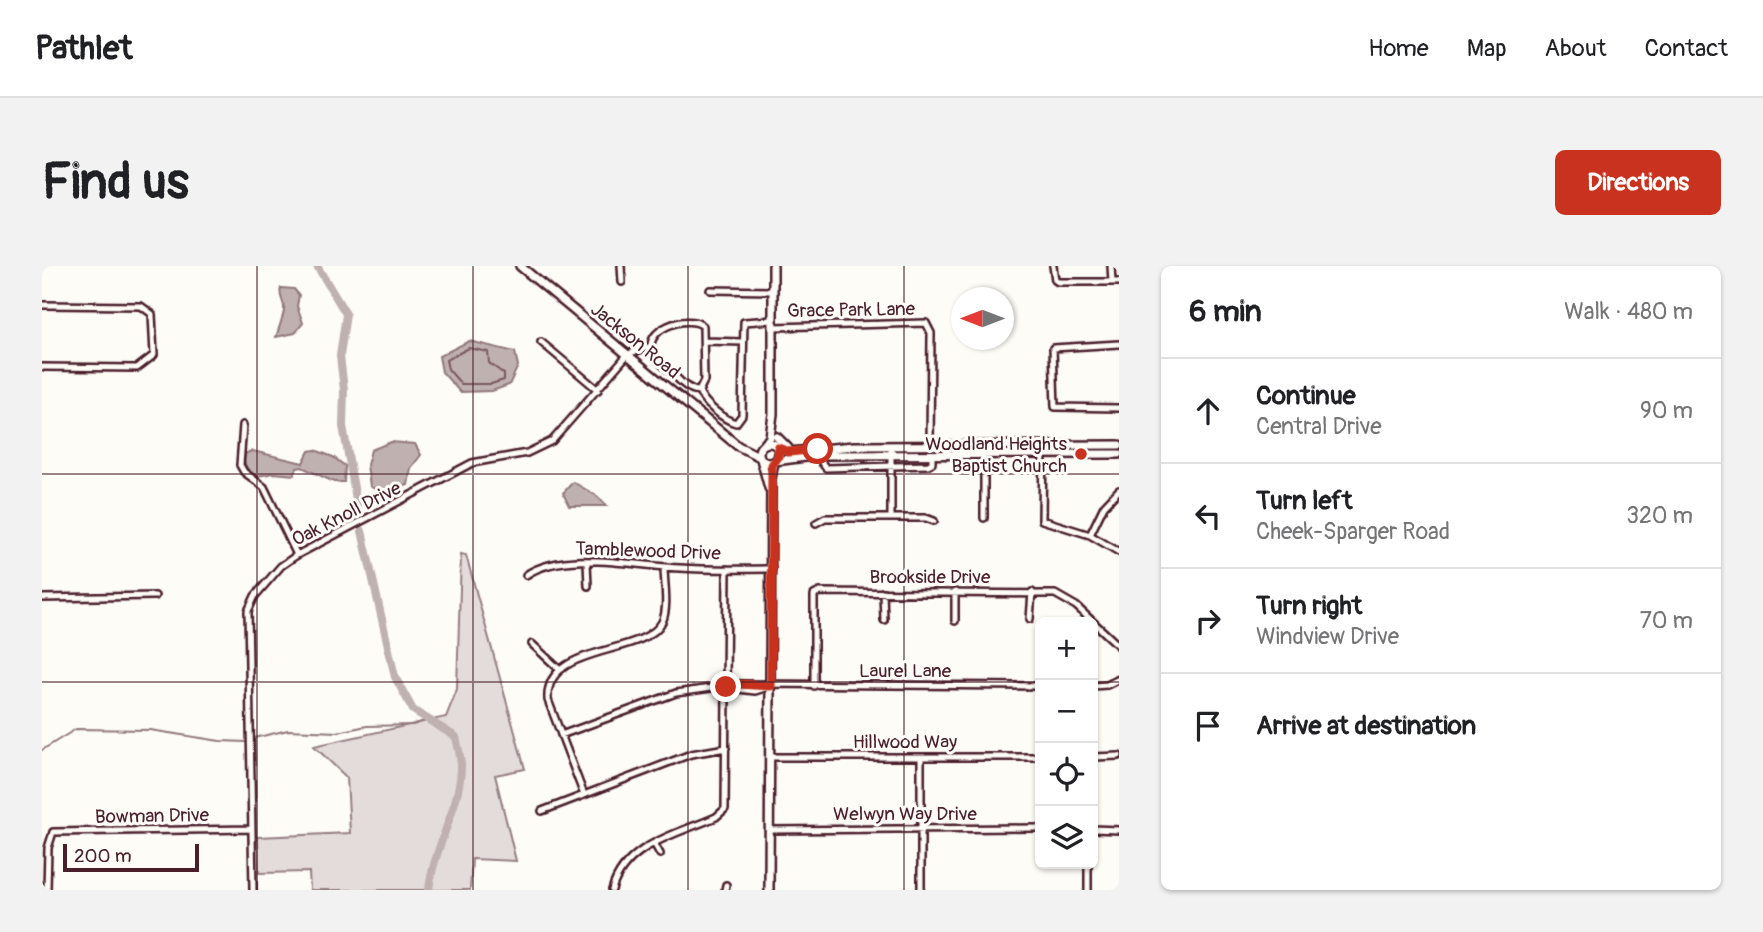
<!DOCTYPE html>
<meta charset="utf-8">
<style>
:root{--surface:#fff;--page:#f2f2f2;--text:#202124;--muted:#757577;--line:#e0e0e0;--accent:#c8321e}
body{margin:0;font-family:Pangolin,sans-serif;background:var(--page);color:var(--text)}
.controls{position:absolute;right:21px;bottom:21px;display:grid;overflow:hidden;border-radius:10px;box-shadow:0 2px 5px #0004}
.controls button{width:63px;height:63px;display:grid;place-items:center;padding:0;border:0;border-bottom:2px solid var(--line);background:var(--surface);color:var(--text);font:35px sans-serif}
.compass{position:absolute;left:909px;top:21px;width:63px;height:63px;border-radius:50%;background:var(--surface);box-shadow:0 2px 5px #0004;rotate:270deg}
.scale{position:absolute;left:21px;bottom:18px;width:136px;box-sizing:border-box;padding-left:7px;border:4px solid #4a1f2b;border-top:0;font-size:19px;line-height:24px;white-space:nowrap;color:#4a1f2b;-webkit-text-stroke:5px #fdfcf7;paint-order:stroke}
.stop{position:absolute;width:21px;height:21px;margin:-16px;border:5px solid #c8321e;border-radius:50%;background:#fff}
.stop.end{background:#c8321e;border-color:#fff;box-shadow:0 2px 7px #0008}
.list{margin:0;padding:0;list-style:none}
h2{display:flex;justify-content:space-between;align-items:center;height:91px;margin:0;padding:0 28px;font-size:30px}
h2 small{font-size:23px;font-weight:400;color:var(--muted)}
.list li{display:grid;grid-template-columns:46px 1fr auto;gap:21px;align-items:center;box-sizing:border-box;height:105px;padding:0 28px;border-top:2px solid var(--line)}
.list b{display:block;font-size:26px;white-space:nowrap}
.list p{margin:0;font-size:23px;white-space:nowrap;color:var(--muted)}
.list em{font-size:23px;font-style:normal;color:var(--muted)}
.icon{flex:none;width:38px;height:38px;fill:none;stroke:currentColor;stroke-width:2;stroke-linecap:round;stroke-linejoin:round}
.map{position:relative;flex:none;width:1077px;height:624px;overflow:hidden;border-radius:10px}
header{display:flex;align-items:center;gap:42px;box-sizing:border-box;height:98px;padding:0 35px;background:var(--surface);border-bottom:2px solid var(--line)}
header strong{font-size:33px}
nav{display:flex;gap:38px;margin-inline-start:auto;font-size:24px}
.intro{display:flex;align-items:center;justify-content:space-between;box-sizing:border-box;height:168px;padding:0 42px}
h1{margin:0;font-size:49px}
.button{padding:18px 32px;border-radius:10px;background:var(--accent);color:#fff;font-size:24px;font-weight:700}
main{display:flex;gap:42px;padding:0 42px}
aside{flex:1;background:var(--surface);border-radius:10px;box-shadow:0 2px 5px #0004}
.map>svg:first-child{display:block}
.green{fill:#e3dcda;stroke:#967e82;stroke-width:2}
.water{fill:#c0b1b1;stroke:#91777b;stroke-width:2}
.lines{fill:none;stroke-linecap:round;stroke-linejoin:round}
.shore{stroke:#795961;stroke-width:2}
.stream{stroke:#91777b;stroke-width:2}
.river{stroke:#c0b1b1;stroke-width:8}
.minor-casing{stroke:#4a1f2b;stroke-width:10}
.secondary-casing{stroke:#4a1f2b;stroke-width:12}
.minor{stroke:#fdfcf7;stroke-width:5}
.secondary{stroke:#fdfcf7;stroke-width:7}
.route{stroke:#c8321e;stroke-width:9}
.grid{fill:none;stroke:#4a1f2b;stroke-width:2;stroke-opacity:0.55}
.poi-dot{fill:#c8321e;stroke:#fdfcf7;stroke-width:2.5}
.labels{text-anchor:middle;stroke-width:6;stroke-linejoin:round;paint-order:stroke}
.street-label{font-size:19px;fill:#4a1f2b;stroke:#fdfcf7}
.poi-label{font-size:19px;fill:#4a1f2b;stroke:#fdfcf7;text-anchor:end}
</style>
<header>
<strong>Pathlet</strong>
<nav><a>Home</a><a>Map</a><a>About</a><a>Contact</a></nav>
</header>
<div class="intro"><h1>Find us</h1><a class="button">Directions</a></div>
<main>
<div class="map">
<svg width="1077" height="624" viewBox="0 0 1077 624">
<rect width="100%" height="100%" fill="#fdfcf7"/>
<filter id="ink" filterUnits="userSpaceOnUse"><feTurbulence type="fractalNoise" baseFrequency=".0143" numOctaves="2"/><feDisplacementMap in="SourceGraphic" scale="14" xChannelSelector="R" yChannelSelector="G"/><feConvolveMatrix kernelMatrix="1 2 1 2 8 2 1 2 1" color-interpolation-filters="sRGB"/></filter>
<g filter="url(#ink)">
<!-- green -->
<path class="green" d="M419,288L424,289L483,503L453,509L474,595L430,593L428,624H268L267,606L217,607L216,571L308,567L305,512L272,480L404,451L415,423Z"/>
<!-- water -->
<path class="water" d="M239,22L252,23L257,29L255,40L261,57L253,67L234,71C235,68 242,48 242,44C243,35 236,31 239,22Z
M427,75L473,86L476,100L467,119L450,125L418,126L400,106L397,90Z
M349,176L373,178L379,189L369,202L366,219L340,228L328,220L325,199L329,184Z
M273,184L291,191L303,200L302,216H292L260,201L255,202L252,209L232,207L216,210C206,207 199,197 204,187L211,185L261,197L267,185Z
M531,216L555,230L565,240H527L521,227Z"/>
<g class="lines">
<!-- shore -->
<path class="shore" d="M427,82L446,86L447,97L462,108V114L449,118H419L406,103L404,94Z"/>
<!-- stream -->
<path class="stream" d="M212,472L246,464L295,466L325,460L371,459L385,454
M0,484L34,463L108,464L178,475L205,476"/>
<!-- river -->
<path class="river" d="M275,0L304,48L298,90L302,124L301,160L318,256
M320,265L353,411L371,444L414,471C416,479 418,489 419,498C420,538 391,582 387,624"/>
<!-- minor casing -->
<g class="minor-casing">
<path id="minor" d="M579,0L580,16
M1011,0L1013,14L1016,16H1077
M1069,0L1070,16
M668,24L731,25
M0,39L99,40L110,48L112,89L95,102L0,101
M731,61L884,57L889,67L888,180
M662,75L701,76
M499,76L556,124
M1077,78L1011,82L1013,141L1077,142
M657,125L662,115L661,60C646,47 599,64 611,87C614,95 624,101 630,107C638,115 645,124 657,125C661,137 682,154 694,157L700,149L702,56L731,54
M201,159L198,199L202,206L222,221L255,289
M1001,179L1000,254L1048,269L1077,286
M849,180V252
M779,189L780,197L784,202L886,199L890,197V189
M942,252V185
M774,257L783,252H884L892,255
M1048,269L1062,240L1077,224
M545,296L546,320
M484,309C522,283 595,300 638,302C668,304 699,303 730,303
M841,326L842,354
M913,326V355
M0,332L113,330
M988,353L990,326
M490,378L517,403
M772,420V329L778,326L1013,328L1034,340L1077,380
M1051,420L1065,419L1077,413
M687,422L713,425L726,421
M519,469L634,427L697,418L998,420
M727,491H998
M1051,491L1077,490
M542,529L506,434C502,377 602,391 620,356C627,342 622,316 622,301
M500,545L649,488L684,482
M1051,563L1077,564
M727,564L998,562
M612,577L618,588
M1046,598V624
M5,624L6,582L11,566L210,563
M211,624L206,345L213,330L239,300L255,289L430,197L485,187L510,175L586,88L609,80
M570,624C583,578 636,568 674,551L683,543L685,303
M683,624L684,619
M879,624V491"/>
</g>
<!-- secondary casing -->
<g class="secondary-casing">
<path id="secondary" d="M478,0L696,180L718,191
M735,171L746,182
M717 187a10 10 0 1 1 20 0a10 10 0 1 1-20 0Z
M723,178L728,171L731,148V0
M736,182L747,186L812,180L1077,179
M719,193L727,222
M733,195L779,189L1077,188
M727,624L729,213L732,196"/>
</g>
<!-- minor -->
<use href="#minor" class="minor"/>
<!-- secondary -->
<use href="#secondary" class="secondary"/>
</g>
</g>
<g class="lines" filter="url(#ink)">
<!-- route -->
<path class="route" d="M684,421L697,418L729,420L730,199L736,191V182L747,186L776,183"/>
</g>
<!-- grid -->
<path class="grid" d="M215,0V624M431,0V624M646,0V624M862,0V624M0,208H1077M0,416H998M1051,416H1077"/>
<!-- markers -->
<circle class="poi-dot" cx="1039" cy="188" r="7"/>
<g class="labels">
<!-- street labels -->
<g class="street-label">
<text transform="translate(809 43) rotate(-1)" y="7">Grace Park Lane</text>
<text transform="translate(594 74) rotate(39)" y="7">Jackson Road</text>
<text transform="translate(304 247) rotate(-27)" y="7">Oak Knoll Drive</text>
<text transform="translate(606 284) rotate(2)" y="7">Tamblewood Drive</text>
<text x="888" y="317">Brookside Drive</text>
<text x="863" y="411">Laurel Lane</text>
<text x="863" y="482">Hillwood Way</text>
<text x="863" y="554">Welwyn Way Drive</text>
<text transform="translate(110 549) rotate(-1)" y="7">Bowman Drive</text>
</g>
<!-- poi labels -->
<g class="poi-label">
<text x="1025" y="184">Woodland Heights<tspan x="1025" dy="22">Baptist Church</tspan></text>
</g>
</g>
</svg>
<div class="controls">
<button>+</button>
<button>−</button>
<button><svg class="icon" aria-label="locate" viewBox="0 0 24 24"><circle cx="12" cy="12" r="6"/><path d="M12 2v4M12 18v4M2 12h4M18 12h4"/></svg></button>
<button><svg class="icon" aria-label="layers" viewBox="0 0 24 24"><path d="M12 4l9 5-9 5-9-5zM3 14l9 5 9-5"/></svg></button>
</div>
<svg class="compass" viewBox="-18 -18 36 36"><path d="M0-13l5 13h-10z" fill="#e53935"/><path d="M0 13l5-13h-10z" fill="#757577"/></svg>
<div class="scale">200 m</div>
<div class="stop" style="left:776px;top:183px"></div>
<div class="stop end" style="left:684px;top:421px"></div>
</div>
<aside>
<h2>6 min<small>Walk · 480 m</small></h2>
<ul class="list">
<li><svg class="icon" aria-label="ahead" viewBox="0 0 24 24"><path d="M12 20V5M6 11l6-6 6 6"/></svg><div><b>Continue</b><p>Central Drive</p></div><em>90 m</em></li>
<li><svg class="icon" aria-label="left" viewBox="0 0 24 24"><path d="M17 20v-9H6M10 6l-5 5 5 5"/></svg><div><b>Turn left</b><p>Cheek-Sparger Road</p></div><em>320 m</em></li>
<li><svg class="icon" aria-label="right" viewBox="0 0 24 24"><path d="M7 20v-9h11M14 6l5 5-5 5"/></svg><div><b>Turn right</b><p>Windview Drive</p></div><em>70 m</em></li>
<li><svg class="icon" aria-label="arrive" viewBox="0 0 24 24"><path d="M6 21V4h12l-3 4 3 4H6"/></svg><div><b>Arrive at destination</b></div></li>
</ul>
</aside>
</main>
